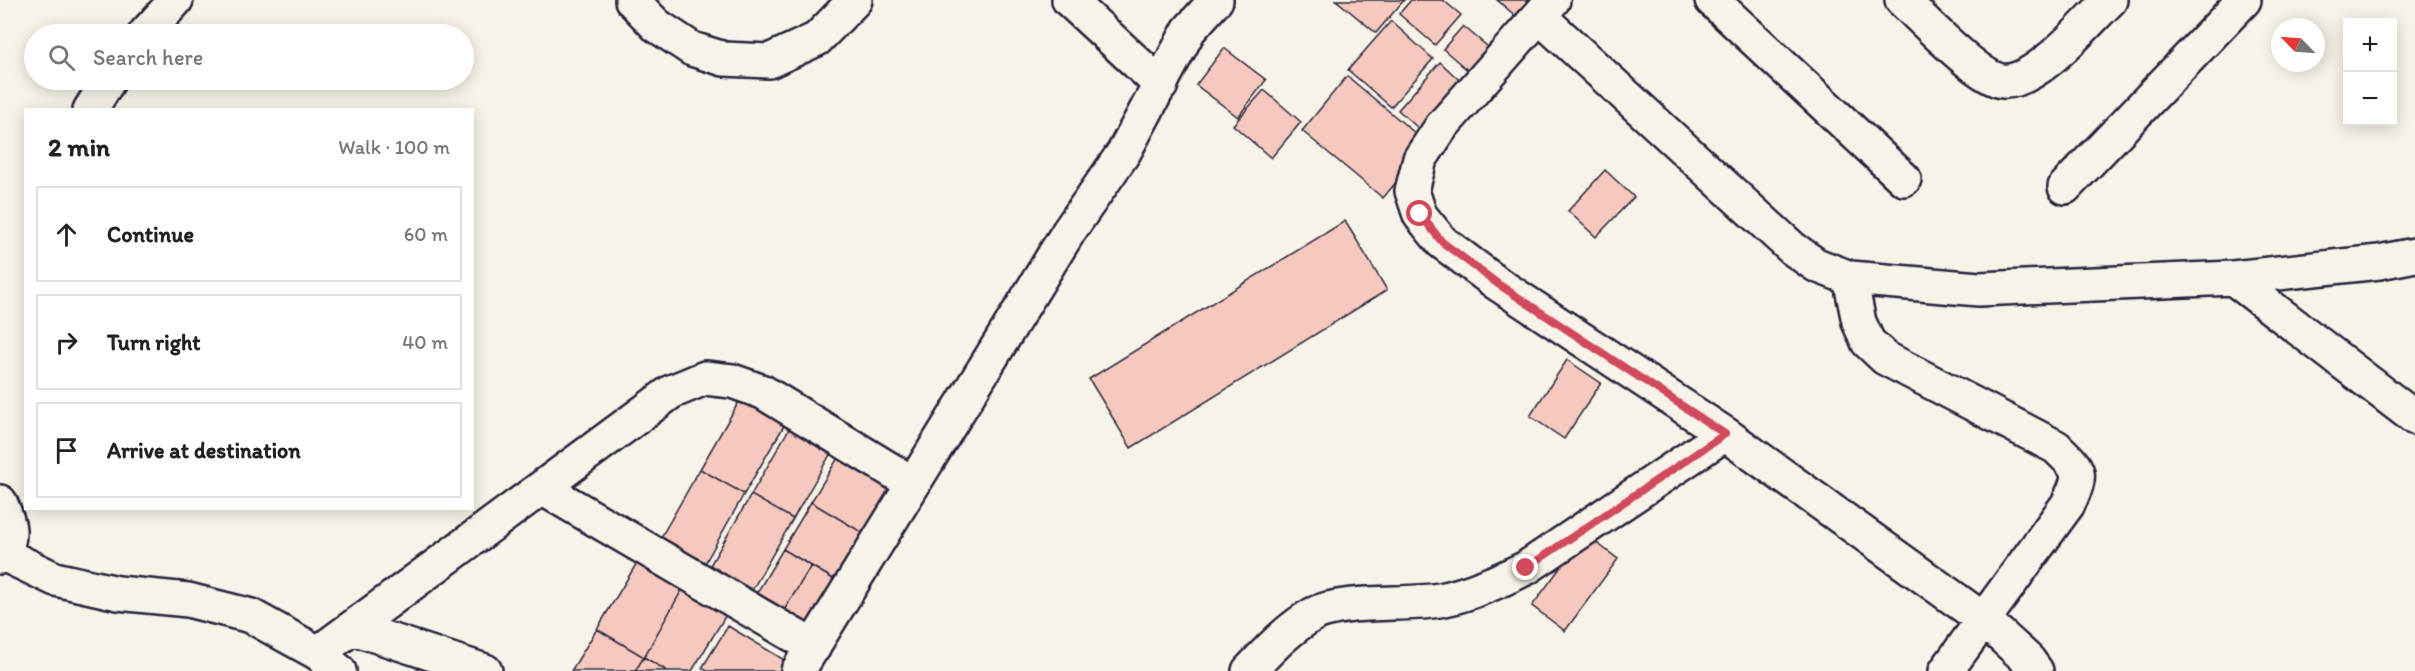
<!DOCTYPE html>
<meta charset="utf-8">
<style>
:root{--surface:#fff;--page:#f2f2f2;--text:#222;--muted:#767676;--line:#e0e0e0}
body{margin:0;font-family:Itim,sans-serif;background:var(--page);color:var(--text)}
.controls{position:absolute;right:18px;top:18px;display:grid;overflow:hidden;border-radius:0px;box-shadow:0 3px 15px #0003}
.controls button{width:54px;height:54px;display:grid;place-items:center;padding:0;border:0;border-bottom:2px solid var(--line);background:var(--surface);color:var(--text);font:30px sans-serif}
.compass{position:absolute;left:2271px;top:18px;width:54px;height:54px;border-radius:50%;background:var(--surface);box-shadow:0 3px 15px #0003;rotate:295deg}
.stop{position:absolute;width:18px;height:18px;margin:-14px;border:4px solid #d1495b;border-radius:50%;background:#fff}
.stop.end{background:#d1495b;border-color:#fff;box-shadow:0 2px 6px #0008}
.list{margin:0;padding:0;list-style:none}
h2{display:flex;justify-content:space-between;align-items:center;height:78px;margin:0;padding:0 24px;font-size:26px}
h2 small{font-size:20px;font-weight:400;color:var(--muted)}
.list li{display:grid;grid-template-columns:39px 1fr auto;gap:18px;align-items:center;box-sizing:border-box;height:96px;margin:0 12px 12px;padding:0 12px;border:2px solid var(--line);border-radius:0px}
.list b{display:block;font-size:22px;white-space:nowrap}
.list em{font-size:20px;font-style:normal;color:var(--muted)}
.icon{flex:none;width:33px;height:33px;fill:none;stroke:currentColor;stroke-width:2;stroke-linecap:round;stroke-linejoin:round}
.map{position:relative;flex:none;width:2415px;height:671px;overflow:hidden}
.search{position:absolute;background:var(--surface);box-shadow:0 3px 15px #0003;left:24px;top:24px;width:450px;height:66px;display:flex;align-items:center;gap:15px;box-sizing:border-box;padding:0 21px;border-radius:33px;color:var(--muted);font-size:22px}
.panel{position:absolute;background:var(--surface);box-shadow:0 3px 15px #0003;left:24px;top:108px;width:450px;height:402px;border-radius:0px}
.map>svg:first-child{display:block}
.building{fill:#f7c8be;stroke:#22223b;stroke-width:1.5}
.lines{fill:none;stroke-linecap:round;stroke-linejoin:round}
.minor-casing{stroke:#22223b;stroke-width:38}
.minor{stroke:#f7f3e8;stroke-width:33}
.route{stroke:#d1495b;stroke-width:8}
</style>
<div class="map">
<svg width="2415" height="671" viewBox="0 0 2415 671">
<rect width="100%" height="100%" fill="#f7f3e8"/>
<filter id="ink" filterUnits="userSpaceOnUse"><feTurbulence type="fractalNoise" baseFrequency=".0167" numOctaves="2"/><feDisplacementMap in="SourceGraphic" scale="12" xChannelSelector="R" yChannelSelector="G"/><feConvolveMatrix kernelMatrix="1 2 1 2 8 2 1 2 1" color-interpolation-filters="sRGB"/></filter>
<g filter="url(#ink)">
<!-- building -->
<path class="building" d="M1336,0H1404L1376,33Z
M1411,0H1443L1461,15L1435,45L1399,14Z
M1497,0H1544L1524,23Z
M1391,21L1433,59L1391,107L1348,70Z
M1463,26L1499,56L1479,80L1443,49Z
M1224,48L1266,80L1238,117L1196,85Z
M1440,62L1470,90L1428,137L1398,110Z
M1347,76L1428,144L1383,198L1302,131Z
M1264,90L1301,122L1271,158L1233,125Z
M1605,170L1634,197L1596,237L1568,211Z
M1345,221L1387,290L1131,448L1089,379Z
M1567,360L1601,383L1564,439L1530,416Z
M741,398L785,424L744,494L700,469Z
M793,422L835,446L793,519L751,495Z
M839,456L895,490L868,536L811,502Z
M700,469L744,494L704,565L660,539Z
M751,495L793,519L751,592L709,567Z
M811,502L868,536L840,583L783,549Z
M1585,534L1618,559L1565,631L1532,606Z
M783,549L811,566L783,612L755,596Z
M638,561L683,588L644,657L597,629Z
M811,566L840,583L811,630L783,612Z
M683,588L726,615L692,671H667L644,657Z
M728,626L786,661L780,671H707L702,668Z
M597,629L644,657L635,671H571Z
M644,657L667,671H635Z"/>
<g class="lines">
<!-- minor casing -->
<g class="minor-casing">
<path id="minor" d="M632,0L656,25L692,49L724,59L769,61L817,39L855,0
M1069,0L1161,85
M1553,0L1442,126L1420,159L1412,191L1420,215L1442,242L1498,284L1725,434
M1712,0L1904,179
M1902,0C1922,18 1978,78 2002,81C2035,85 2087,22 2110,0
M1539,16L1792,248L1816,265L1850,278L1979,289L2233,278L2379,262L2415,255
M145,34L176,0
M90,110L109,80
M2065,187L2244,0
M1850,278L1859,322L1868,342L1885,358L2056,447C2081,471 2083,472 2068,504L1946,671
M2233,278L2415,418
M542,488L814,647
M0,502C9,522 15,538 0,557
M3,554L55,579L118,593L188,600L251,616L318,653L339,671
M353,628L485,671
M318,653L671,392L705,378L732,381L763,392L912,483
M798,671L1069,231L1124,152L1189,30L1216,0
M1249,671C1269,650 1289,628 1314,614C1343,600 1399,605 1432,601C1462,598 1499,581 1526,568L1725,434L1984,620L2028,660L2036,671"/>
</g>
<!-- minor -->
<use href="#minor" class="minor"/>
</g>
</g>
<g class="lines" filter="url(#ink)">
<!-- route -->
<path class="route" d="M1420,214L1442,242L1498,284L1725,434L1526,568"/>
</g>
</svg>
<div class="controls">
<button>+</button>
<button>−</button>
</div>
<svg class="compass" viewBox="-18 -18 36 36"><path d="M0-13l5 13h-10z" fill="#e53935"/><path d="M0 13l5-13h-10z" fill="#767676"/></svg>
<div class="stop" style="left:1420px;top:214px"></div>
<div class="stop end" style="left:1526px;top:568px"></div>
<div class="search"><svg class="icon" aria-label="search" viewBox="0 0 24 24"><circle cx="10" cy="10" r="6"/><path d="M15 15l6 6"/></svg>Search here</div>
<section class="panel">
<h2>2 min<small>Walk · 100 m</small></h2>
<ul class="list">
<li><svg class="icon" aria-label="ahead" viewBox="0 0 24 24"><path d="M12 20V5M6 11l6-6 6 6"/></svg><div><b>Continue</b></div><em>60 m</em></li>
<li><svg class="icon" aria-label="right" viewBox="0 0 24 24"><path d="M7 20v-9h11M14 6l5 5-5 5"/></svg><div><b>Turn right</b></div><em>40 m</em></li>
<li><svg class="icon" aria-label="arrive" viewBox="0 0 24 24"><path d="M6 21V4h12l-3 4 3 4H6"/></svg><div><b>Arrive at destination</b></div></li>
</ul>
</section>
</div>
